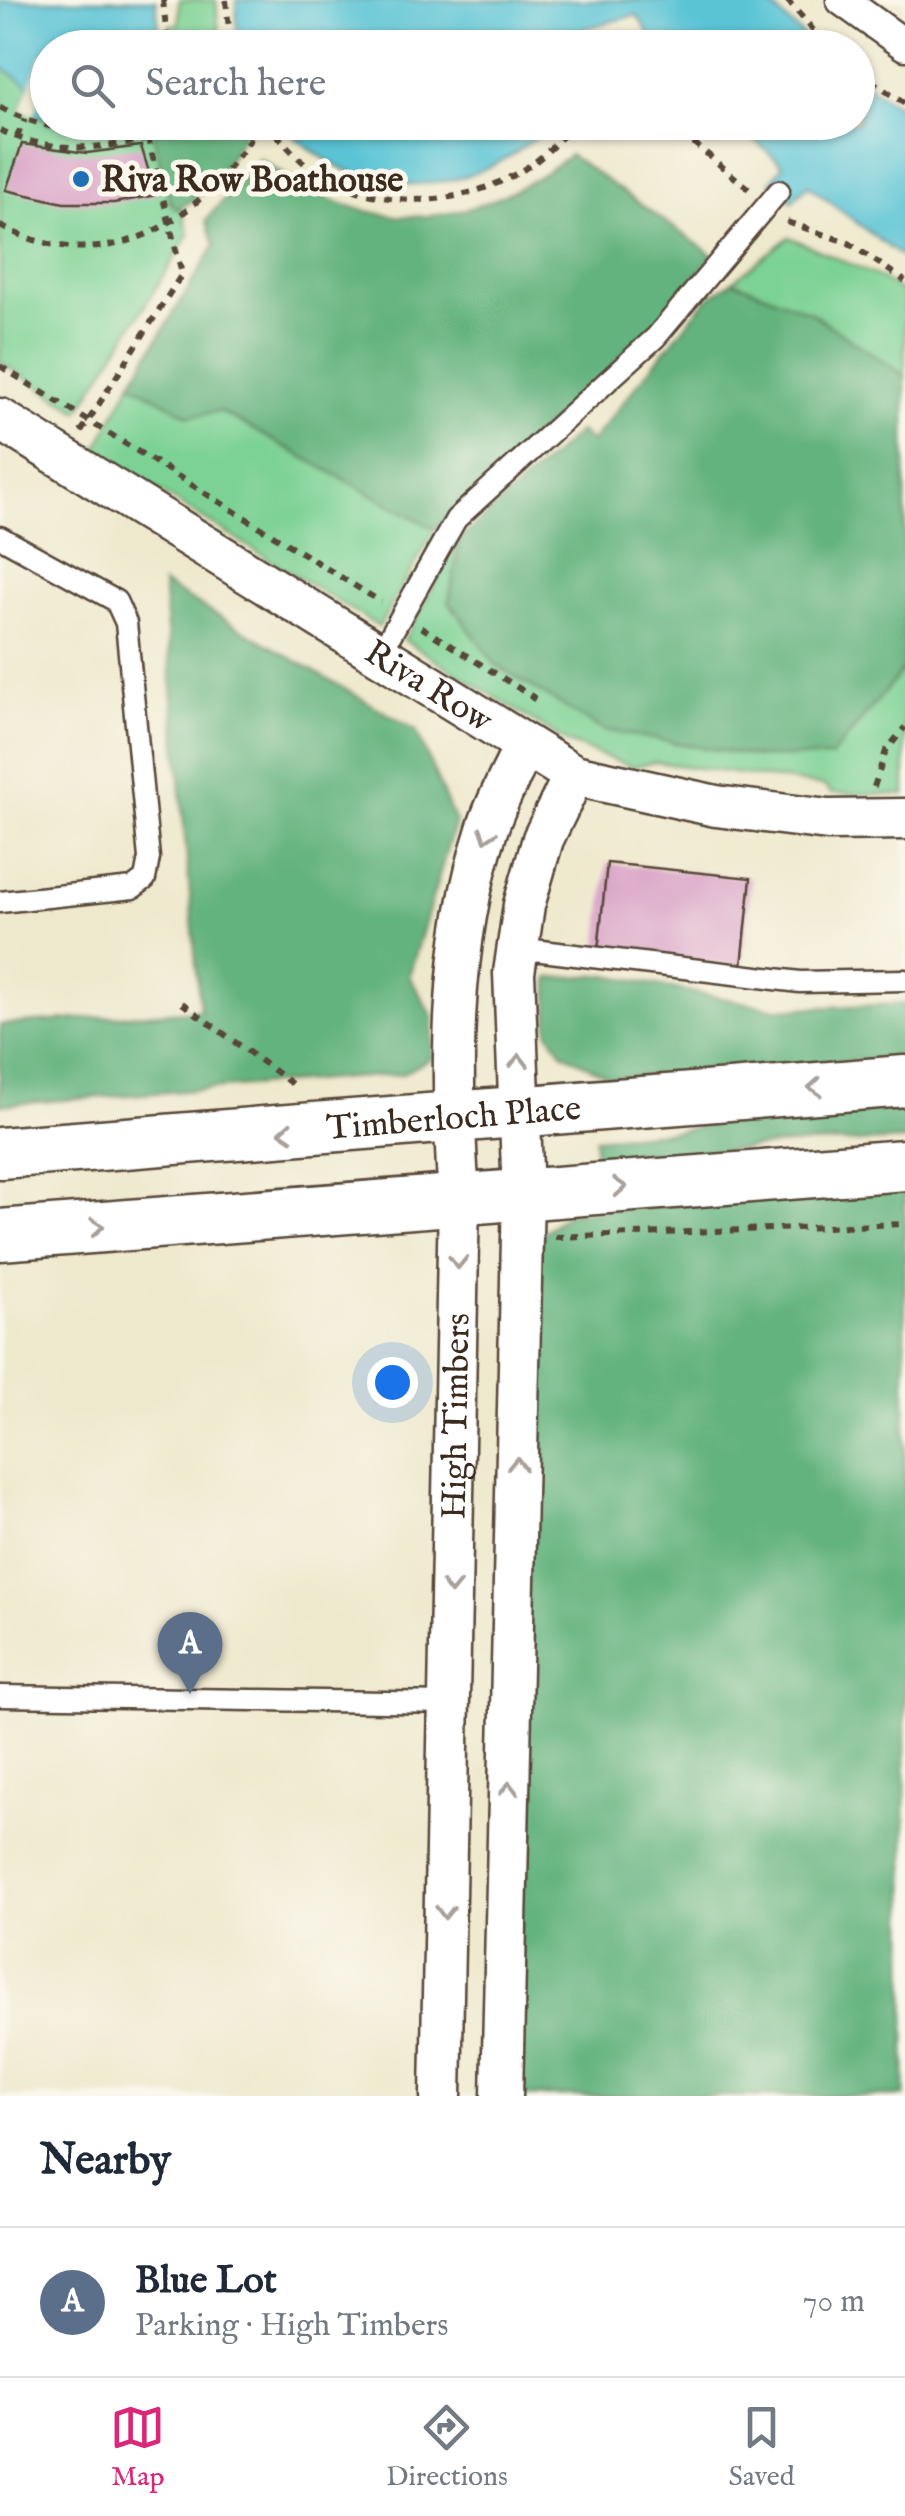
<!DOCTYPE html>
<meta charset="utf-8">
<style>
:root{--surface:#fff;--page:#f6f6f7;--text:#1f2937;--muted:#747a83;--line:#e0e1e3;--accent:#db2777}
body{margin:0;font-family:"IM FELL English",serif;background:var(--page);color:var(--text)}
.you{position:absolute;left:392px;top:1382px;width:35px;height:35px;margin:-25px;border:8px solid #fff;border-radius:50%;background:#1a73e8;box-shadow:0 0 0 15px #1a73e833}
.badge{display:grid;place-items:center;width:65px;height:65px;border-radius:50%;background:var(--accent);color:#fff;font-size:32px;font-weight:700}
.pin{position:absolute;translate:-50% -82px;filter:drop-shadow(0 2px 5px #0008)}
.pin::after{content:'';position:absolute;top:52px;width:35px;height:30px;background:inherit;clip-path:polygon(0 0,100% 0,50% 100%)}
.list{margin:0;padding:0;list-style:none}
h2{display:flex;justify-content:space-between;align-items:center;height:130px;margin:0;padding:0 40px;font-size:42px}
h2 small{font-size:32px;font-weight:400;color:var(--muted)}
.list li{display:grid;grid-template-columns:65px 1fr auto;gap:30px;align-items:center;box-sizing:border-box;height:150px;padding:0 40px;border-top:2px solid var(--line)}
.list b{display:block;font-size:38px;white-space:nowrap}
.list p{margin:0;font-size:32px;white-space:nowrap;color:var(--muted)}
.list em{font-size:32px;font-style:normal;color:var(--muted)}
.icon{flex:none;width:55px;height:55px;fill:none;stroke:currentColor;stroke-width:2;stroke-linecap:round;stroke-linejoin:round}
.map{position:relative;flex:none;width:905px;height:2096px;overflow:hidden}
.search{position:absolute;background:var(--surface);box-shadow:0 2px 8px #0004;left:30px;right:30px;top:30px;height:110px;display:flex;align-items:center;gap:25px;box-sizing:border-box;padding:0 35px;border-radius:55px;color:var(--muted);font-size:38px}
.sheet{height:280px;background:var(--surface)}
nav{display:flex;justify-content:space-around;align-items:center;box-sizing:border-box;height:140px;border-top:2px solid var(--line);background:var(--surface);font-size:28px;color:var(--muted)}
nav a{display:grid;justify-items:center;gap:5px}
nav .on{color:var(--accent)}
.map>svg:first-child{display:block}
.green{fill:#7bd194;stroke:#5b7e59;stroke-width:2.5}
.forest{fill:#64b37e;stroke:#506e4e;stroke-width:2.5}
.water{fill:#5ac4d5;stroke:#4a777a;stroke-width:2.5}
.pier{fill:#eee8cc}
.building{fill:#d69ac3}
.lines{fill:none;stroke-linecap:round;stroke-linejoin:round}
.service-casing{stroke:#564638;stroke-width:25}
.pedestrian-casing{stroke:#564638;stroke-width:35}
.minor-casing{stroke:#564638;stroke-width:45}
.tertiary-casing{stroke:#564638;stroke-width:55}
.path{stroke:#564638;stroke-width:6;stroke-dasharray:8 8;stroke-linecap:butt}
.service{stroke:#fff;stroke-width:20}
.pedestrian{stroke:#fff;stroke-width:30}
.minor{stroke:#fff;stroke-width:40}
.tertiary{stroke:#fff;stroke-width:50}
.oneway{stroke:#a79f9a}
.poi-dot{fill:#1f6fb2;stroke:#fbf7ec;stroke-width:4}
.labels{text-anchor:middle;stroke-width:10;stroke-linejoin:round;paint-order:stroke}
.poi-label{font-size:35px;font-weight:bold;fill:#3b2a1e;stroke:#fbf7ec;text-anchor:start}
.street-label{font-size:35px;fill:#3b2a1e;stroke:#fbf7ec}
</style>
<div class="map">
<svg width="905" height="2096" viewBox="0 0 905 2096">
<rect width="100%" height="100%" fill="#fbf7ec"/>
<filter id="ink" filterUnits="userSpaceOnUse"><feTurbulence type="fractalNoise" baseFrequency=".01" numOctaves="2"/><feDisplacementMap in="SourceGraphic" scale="20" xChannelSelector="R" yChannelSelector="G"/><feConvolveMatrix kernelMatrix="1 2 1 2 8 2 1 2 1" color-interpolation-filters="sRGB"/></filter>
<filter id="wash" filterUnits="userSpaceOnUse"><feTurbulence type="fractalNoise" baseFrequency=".0048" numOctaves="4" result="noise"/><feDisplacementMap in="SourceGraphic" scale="40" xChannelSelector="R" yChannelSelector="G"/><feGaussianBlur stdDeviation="2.25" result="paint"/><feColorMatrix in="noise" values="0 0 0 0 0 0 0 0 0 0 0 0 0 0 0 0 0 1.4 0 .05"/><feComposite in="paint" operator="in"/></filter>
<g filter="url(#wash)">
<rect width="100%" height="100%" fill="#eee8cc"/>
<!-- green -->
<path class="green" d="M179,0H216L220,45L175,47L170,25L179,24Z
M47,55L48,122L156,123L189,235L79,411L0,362V66L30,85Z
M789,237L879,277L905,294V376L810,312L733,281Z
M131,383L190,416L219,411L435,529L379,627L95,452Z
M460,539L449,602L496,665L603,730L758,757H831L905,667V795L832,793L824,786L655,762L632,767L568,743L404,640Z"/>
<!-- forest -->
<path class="forest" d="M150,123V122L250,123C232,155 213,193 177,209L170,202Z
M570,155L713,255L650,331L435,529L220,411L190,416L131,383L215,245L206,220L260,159C369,238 463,235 570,155Z
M733,281L810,312L905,376V667L831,757H758L603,730L496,665L449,602L460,539L579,432L591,442L706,300Z
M163,584L416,730L455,822L409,976L433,1017L432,1058L402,1074L0,1105V1025L200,1010Z
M607,975L776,1009L905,1004V1057L611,1078L562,1052L548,1031L549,978Z
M905,1100V1140L779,1145L594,1164L595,1138L678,1131L768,1113Z
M905,1183V2096H514L533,1250L545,1231L568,1213Z"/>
<!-- water -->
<path class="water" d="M0,0H156L161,47L48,48L47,118L20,110L30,86L0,66Z
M236,0H765L815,47H657L637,15L582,29L580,47H238Z
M858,80L905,110V260L808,185L792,201L770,183L783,165L735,123L858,122Z
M280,123H553C467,202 364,207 280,123Z"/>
<!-- pier -->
<path class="pier" d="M43,53L47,55V81L34,115L20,110Z"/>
<g id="blocks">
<!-- building -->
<path class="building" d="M22,144L87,153L141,146L156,195L114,203H64L6,190Z
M607,863L751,878L742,966L598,951Z"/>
</g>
</g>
<g filter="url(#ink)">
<use href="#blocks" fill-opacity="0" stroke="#564638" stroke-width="2.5"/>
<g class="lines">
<!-- service casing -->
<g class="service-casing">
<path id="service" d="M0,537L116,601L126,623L149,858L145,879L133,888L0,902
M381,652L456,519L656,337L779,191
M517,948L800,982L905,980
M0,1696L449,1703"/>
</g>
<!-- pedestrian casing -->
<g class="pedestrian-casing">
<path id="pedestrian" d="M842,0L905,45"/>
</g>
<!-- minor casing -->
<g class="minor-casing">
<g id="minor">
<path id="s1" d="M0,419L574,775L716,806L828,820L905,819"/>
<path id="s2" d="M441,2096L459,1197C450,1077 449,946 487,830C496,801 512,773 525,746"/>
<path d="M502,2096L523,1194L514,973L524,905L543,839L574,775"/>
</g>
</g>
<!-- tertiary casing -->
<g class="tertiary-casing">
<g id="tertiary">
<path id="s3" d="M0,1153L905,1081"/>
<path d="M0,1235L905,1165"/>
</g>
</g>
<!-- path -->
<path class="path" d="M163,0L168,48
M226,0L231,48
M787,0L829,48
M858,72L905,104
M0,107C48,133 91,135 143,124
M266,122C284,143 303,167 328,179C393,212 472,205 532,164C548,153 562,136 577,122
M669,122L751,191
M0,130C48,153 97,150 148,139
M17,137L25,119
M787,222L849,243L905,281
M0,226C113,283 203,220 261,122
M0,366L381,602
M81,432L182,274L144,122
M421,627L533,697L527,706
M874,787L886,751L905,727
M182,1003L296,1087
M555,1237L905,1224"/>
<!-- service -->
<use href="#service" class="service"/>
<!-- pedestrian -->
<use href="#pedestrian" class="pedestrian"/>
<!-- minor -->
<use href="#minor" class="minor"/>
<!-- tertiary -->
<use href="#tertiary" class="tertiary"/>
</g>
<!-- one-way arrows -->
<defs><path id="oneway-chevron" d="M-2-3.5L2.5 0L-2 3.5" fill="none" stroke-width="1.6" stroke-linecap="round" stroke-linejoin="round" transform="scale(2.5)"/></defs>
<g class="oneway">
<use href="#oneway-chevron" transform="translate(487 835) rotate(107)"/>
<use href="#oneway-chevron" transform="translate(519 1061) rotate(-90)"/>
<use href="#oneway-chevron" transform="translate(815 1087) rotate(176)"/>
<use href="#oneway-chevron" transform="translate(286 1132) rotate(176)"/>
<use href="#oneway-chevron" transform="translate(620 1187) rotate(-4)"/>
<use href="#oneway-chevron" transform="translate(97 1227) rotate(-5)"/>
<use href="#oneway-chevron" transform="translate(458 1262) rotate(91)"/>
<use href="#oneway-chevron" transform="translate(517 1464) rotate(-89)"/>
<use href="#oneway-chevron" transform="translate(451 1587) rotate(91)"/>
<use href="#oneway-chevron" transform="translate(509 1789) rotate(-89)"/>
<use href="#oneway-chevron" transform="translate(445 1912) rotate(91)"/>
</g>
</g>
<!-- markers -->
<circle class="poi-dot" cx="81" cy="179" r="10"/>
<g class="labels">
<!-- poi labels -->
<g class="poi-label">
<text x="101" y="191">Riva Row Boathouse</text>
</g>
<!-- street labels -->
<g class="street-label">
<text dy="12" stroke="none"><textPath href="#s1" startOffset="505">Riva Row</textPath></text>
<text dy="12" stroke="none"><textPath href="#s3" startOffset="455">Timberloch Place</textPath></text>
<text dy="12" stroke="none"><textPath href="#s2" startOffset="680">High Timbers</textPath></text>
</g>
</g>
</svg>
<div class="you"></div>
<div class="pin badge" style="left:190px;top:1694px;background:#5c6f8a">A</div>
<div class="search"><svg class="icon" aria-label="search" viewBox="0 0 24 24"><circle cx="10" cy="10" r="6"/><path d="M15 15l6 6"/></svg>Search here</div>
</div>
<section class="sheet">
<h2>Nearby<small></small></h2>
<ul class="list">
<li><span class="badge" style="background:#5c6f8a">A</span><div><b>Blue Lot</b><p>Parking · High Timbers</p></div><em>70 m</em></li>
</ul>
</section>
<nav>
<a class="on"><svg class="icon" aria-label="map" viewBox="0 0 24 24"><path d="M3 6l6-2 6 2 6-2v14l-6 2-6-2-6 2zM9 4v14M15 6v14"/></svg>Map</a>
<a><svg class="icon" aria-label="directions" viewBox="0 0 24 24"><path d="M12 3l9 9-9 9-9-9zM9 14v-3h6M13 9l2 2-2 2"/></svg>Directions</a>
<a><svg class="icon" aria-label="saved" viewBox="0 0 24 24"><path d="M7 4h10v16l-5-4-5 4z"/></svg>Saved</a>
</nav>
